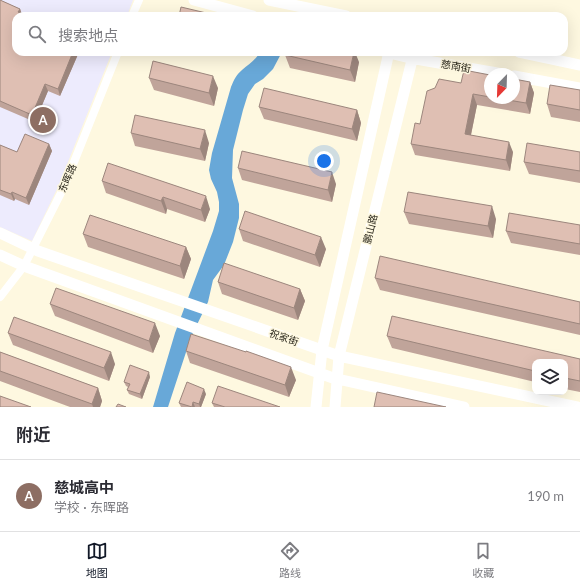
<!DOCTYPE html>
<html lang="zh">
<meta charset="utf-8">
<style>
:root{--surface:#fff;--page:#f2f2f3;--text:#2b2b33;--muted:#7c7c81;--line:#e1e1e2;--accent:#111827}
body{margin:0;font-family:Lato,"Noto Sans SC",sans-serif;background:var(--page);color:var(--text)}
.controls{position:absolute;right:12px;bottom:12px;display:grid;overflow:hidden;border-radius:8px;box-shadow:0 4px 16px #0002}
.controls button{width:36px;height:36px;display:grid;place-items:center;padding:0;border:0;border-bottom:1px solid var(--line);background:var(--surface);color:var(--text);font:20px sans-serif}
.compass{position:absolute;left:484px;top:68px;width:36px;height:36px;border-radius:50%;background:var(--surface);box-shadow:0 4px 16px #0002;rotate:203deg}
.you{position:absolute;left:324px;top:161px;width:14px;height:14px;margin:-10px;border:3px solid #fff;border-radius:50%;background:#1a73e8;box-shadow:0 0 0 6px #1a73e833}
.badge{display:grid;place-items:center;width:26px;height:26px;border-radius:50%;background:var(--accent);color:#fff;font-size:13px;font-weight:700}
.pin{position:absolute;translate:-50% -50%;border:2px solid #fff;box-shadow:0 1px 4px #0006}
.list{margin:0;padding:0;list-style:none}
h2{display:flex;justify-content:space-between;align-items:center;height:52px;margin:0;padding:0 16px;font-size:17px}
h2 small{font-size:13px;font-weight:400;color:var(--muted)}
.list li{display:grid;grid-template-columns:26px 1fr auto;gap:12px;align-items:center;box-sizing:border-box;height:72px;padding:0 16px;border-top:1px solid var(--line)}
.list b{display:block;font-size:15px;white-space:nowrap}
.list p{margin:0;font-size:13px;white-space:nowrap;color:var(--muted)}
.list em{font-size:13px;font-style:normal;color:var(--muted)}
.icon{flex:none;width:22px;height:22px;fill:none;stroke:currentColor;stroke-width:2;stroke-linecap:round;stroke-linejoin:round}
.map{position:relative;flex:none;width:580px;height:407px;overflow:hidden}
.search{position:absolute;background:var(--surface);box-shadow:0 4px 16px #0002;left:12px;right:12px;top:12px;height:44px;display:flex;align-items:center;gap:10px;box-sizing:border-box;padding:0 14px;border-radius:12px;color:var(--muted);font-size:15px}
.sheet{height:124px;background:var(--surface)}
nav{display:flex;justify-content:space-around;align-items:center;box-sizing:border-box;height:56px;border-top:1px solid var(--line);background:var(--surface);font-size:11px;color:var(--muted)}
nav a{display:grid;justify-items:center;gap:2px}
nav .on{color:var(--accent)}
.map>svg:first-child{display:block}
.education{fill:#edebfd}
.water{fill:#68a8d8}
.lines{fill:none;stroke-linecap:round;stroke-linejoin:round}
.street{stroke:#fff;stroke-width:8}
.secondary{stroke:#fff;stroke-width:11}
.wall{fill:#c0a49a}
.shaded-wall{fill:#9c867d}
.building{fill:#dfbfb3;stroke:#9c867d}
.labels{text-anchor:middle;stroke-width:3;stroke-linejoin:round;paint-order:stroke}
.street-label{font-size:10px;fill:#29261b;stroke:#fef8e0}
</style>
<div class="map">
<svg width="580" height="407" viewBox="0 0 580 407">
<rect width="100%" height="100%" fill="#fef8e0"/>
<!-- education -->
<path class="education" d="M0,0H133L127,16H16V52H112L58,187L32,241L0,227Z"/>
<!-- water -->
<path class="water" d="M260,52H282L273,69L263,79L255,84L248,94L243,110L233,150L232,178L239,204V218L233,242L224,265L213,280L208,302L191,337L168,407H153L175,333L213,231L219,211V202L217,192L211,179L209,170L212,153L231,87C234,80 236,75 242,70C249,64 255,61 260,52Z"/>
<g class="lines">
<!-- street -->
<path class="street" d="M132,16L139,0
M0,297L24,266L64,187L118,52"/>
<!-- secondary -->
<path class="secondary" d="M194,0L253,16
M269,0L346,16
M385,52L410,58L503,74
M519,52L580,65
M514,76L580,88
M0,233L38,251L339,356L577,407
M0,255L24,266L333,378L464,407
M316,407L322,350L389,52
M335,407L339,356L414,52"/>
</g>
<!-- wall -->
<path class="wall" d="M0,0L20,9L22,14L79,52L60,96L48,91L35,122L0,107Z
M229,52H247L246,56Z
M285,55L359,62L355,82L290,68Z
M490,75V98H514L530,82L534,93L530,114L477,105L471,135L513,152L510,171L415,155L411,144L420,124Z
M149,78L218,88L214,106L154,90Z
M580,90V122L551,117L547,104Z
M259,107L357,110L361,123L357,141L264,119Z
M131,133L209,143L205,161L135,146Z
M49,144L52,151L29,205L15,199L14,201L0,195V145L17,152Z
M580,152V183L529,174L524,162Z
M238,168L336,184L332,202L242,180Z
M102,181L210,209L205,222L167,209L166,214L106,193Z
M404,212L496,219L493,238L409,224Z
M580,225V255L511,243L506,231Z
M239,229L326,249L320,267L243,241Z
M83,234L186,247L191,259L184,279L88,247Z
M375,278L580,302V335L380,290Z
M218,282L300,289L305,301L298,320L222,294Z
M50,304L160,336L153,353L55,316Z
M8,333L115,364L109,381L13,345Z
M387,336L580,359V392L565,389V362H535V382L392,348Z
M186,351L296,380L289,397L190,363Z
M0,352L98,388L102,401L100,407H70L0,381Z
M150,377L142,399L129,394L127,390L128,387L126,386L124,382Z
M206,394L201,407H181L179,403Z
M212,403L280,407H214Z"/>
<!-- shaded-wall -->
<path class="shaded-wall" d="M20,9L22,15L18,12Z
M73,52H79L60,96L58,89Z
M244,52H247L246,56Z
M354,52H355L359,62L355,82L350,70Z
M213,76L218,88L214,106L209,93Z
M530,82L534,93L530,114L526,103Z
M45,84L48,91L35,122L32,115Z
M473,94L477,105L469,144L465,134Z
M357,110L361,123L357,141L352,129Z
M205,130L209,143L205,161L200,149Z
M509,142L513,152L510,171L506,160Z
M49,144L52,151L29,205L26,198Z
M332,172L336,184L332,202L328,190Z
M12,192L15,199L14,201L11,194Z
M206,196L210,209L205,222L201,210Z
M163,197L167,209L166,214L161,201Z
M492,206L496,219L493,238L488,226Z
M321,237L326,249L320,267L315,255Z
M186,247L191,259L184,279L180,266Z
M300,289L305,301L298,320L294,308Z
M155,323L160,336L153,353L149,341Z
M111,352L115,364L109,381L104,368Z
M291,367L296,380L289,397L285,385Z
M149,372L150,377L142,399L140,394Z
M98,388L102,401L100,407H93L92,404Z
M204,389L206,394L201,407H200L199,404Z
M193,402L195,407H192Z"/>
<!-- building -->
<path class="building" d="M0,0L20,9L18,12L26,16H16V52H73L58,89L45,84L32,115L0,101Z
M181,7L219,16H179Z
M286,52H354L350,70L285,55Z
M153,61L213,76L209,93L149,78Z
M464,70L490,75V97L473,94L465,134L509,142L506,160L411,144L415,123L420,124L427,91L435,88L439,79L461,83Z
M514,79L530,82L526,103L496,98H514Z
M550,85L580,90V110L547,104Z
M264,88L357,110L352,129L259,107Z
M135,115L205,130L200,149L131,133Z
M25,134L49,144L26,198L12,192L11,194L0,190V145L17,152Z
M527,143L580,152V171L524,162Z
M242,151L332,172L328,190L238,168Z
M108,163L206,196L201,210L163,197L161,201L102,181Z
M408,192L492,206L488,226L404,212Z
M245,211L321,237L315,255L239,229Z
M509,213L580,225V244L506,231Z
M90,215L186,247L180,266L83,234Z
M380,256L580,302V324L375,278Z
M224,263L300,289L294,308L218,282Z
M56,288L155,323L149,341L50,304Z
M392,316L580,359V381L565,378V362H535V371L387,336Z
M14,317L111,352L104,368L8,333Z
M191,334L246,352V351L291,367L285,385L186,351Z
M0,352L98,388L92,404L0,371Z
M130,365L149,372L140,394L127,390L130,384L124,382Z
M187,382L204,389L199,404L193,402L192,407L179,403Z
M218,386L280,407H225L212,403Z
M377,392L446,407H374Z
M0,396L31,407H0Z
M118,404L126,407H116Z"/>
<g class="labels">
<!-- street labels -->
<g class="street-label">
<text transform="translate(456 66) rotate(10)" y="4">慈南街</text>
<text transform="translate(67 178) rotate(-67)" y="4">东晖路</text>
<text transform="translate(370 229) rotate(-76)" y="4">鹏山路</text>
<text transform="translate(284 337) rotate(19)" y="4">祝家街</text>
</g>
</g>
</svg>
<div class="controls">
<button><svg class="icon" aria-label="layers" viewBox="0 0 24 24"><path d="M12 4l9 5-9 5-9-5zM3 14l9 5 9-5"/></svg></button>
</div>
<svg class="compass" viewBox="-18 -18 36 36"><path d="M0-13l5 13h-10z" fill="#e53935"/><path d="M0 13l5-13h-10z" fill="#7c7c81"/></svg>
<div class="you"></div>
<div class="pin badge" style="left:43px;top:120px;background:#8d6e63">A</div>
<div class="search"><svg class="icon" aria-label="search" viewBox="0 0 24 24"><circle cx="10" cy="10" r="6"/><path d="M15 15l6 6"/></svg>搜索地点</div>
</div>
<section class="sheet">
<h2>附近<small></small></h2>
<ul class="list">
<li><span class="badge" style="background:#8d6e63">A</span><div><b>慈城高中</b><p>学校 · 东晖路</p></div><em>190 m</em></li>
</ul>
</section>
<nav>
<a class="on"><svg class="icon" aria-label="map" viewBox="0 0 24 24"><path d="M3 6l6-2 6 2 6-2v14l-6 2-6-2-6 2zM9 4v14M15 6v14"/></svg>地图</a>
<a><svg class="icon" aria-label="directions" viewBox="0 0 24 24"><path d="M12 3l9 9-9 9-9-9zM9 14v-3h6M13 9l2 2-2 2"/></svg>路线</a>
<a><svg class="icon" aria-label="saved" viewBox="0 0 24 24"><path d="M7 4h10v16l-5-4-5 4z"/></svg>收藏</a>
</nav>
